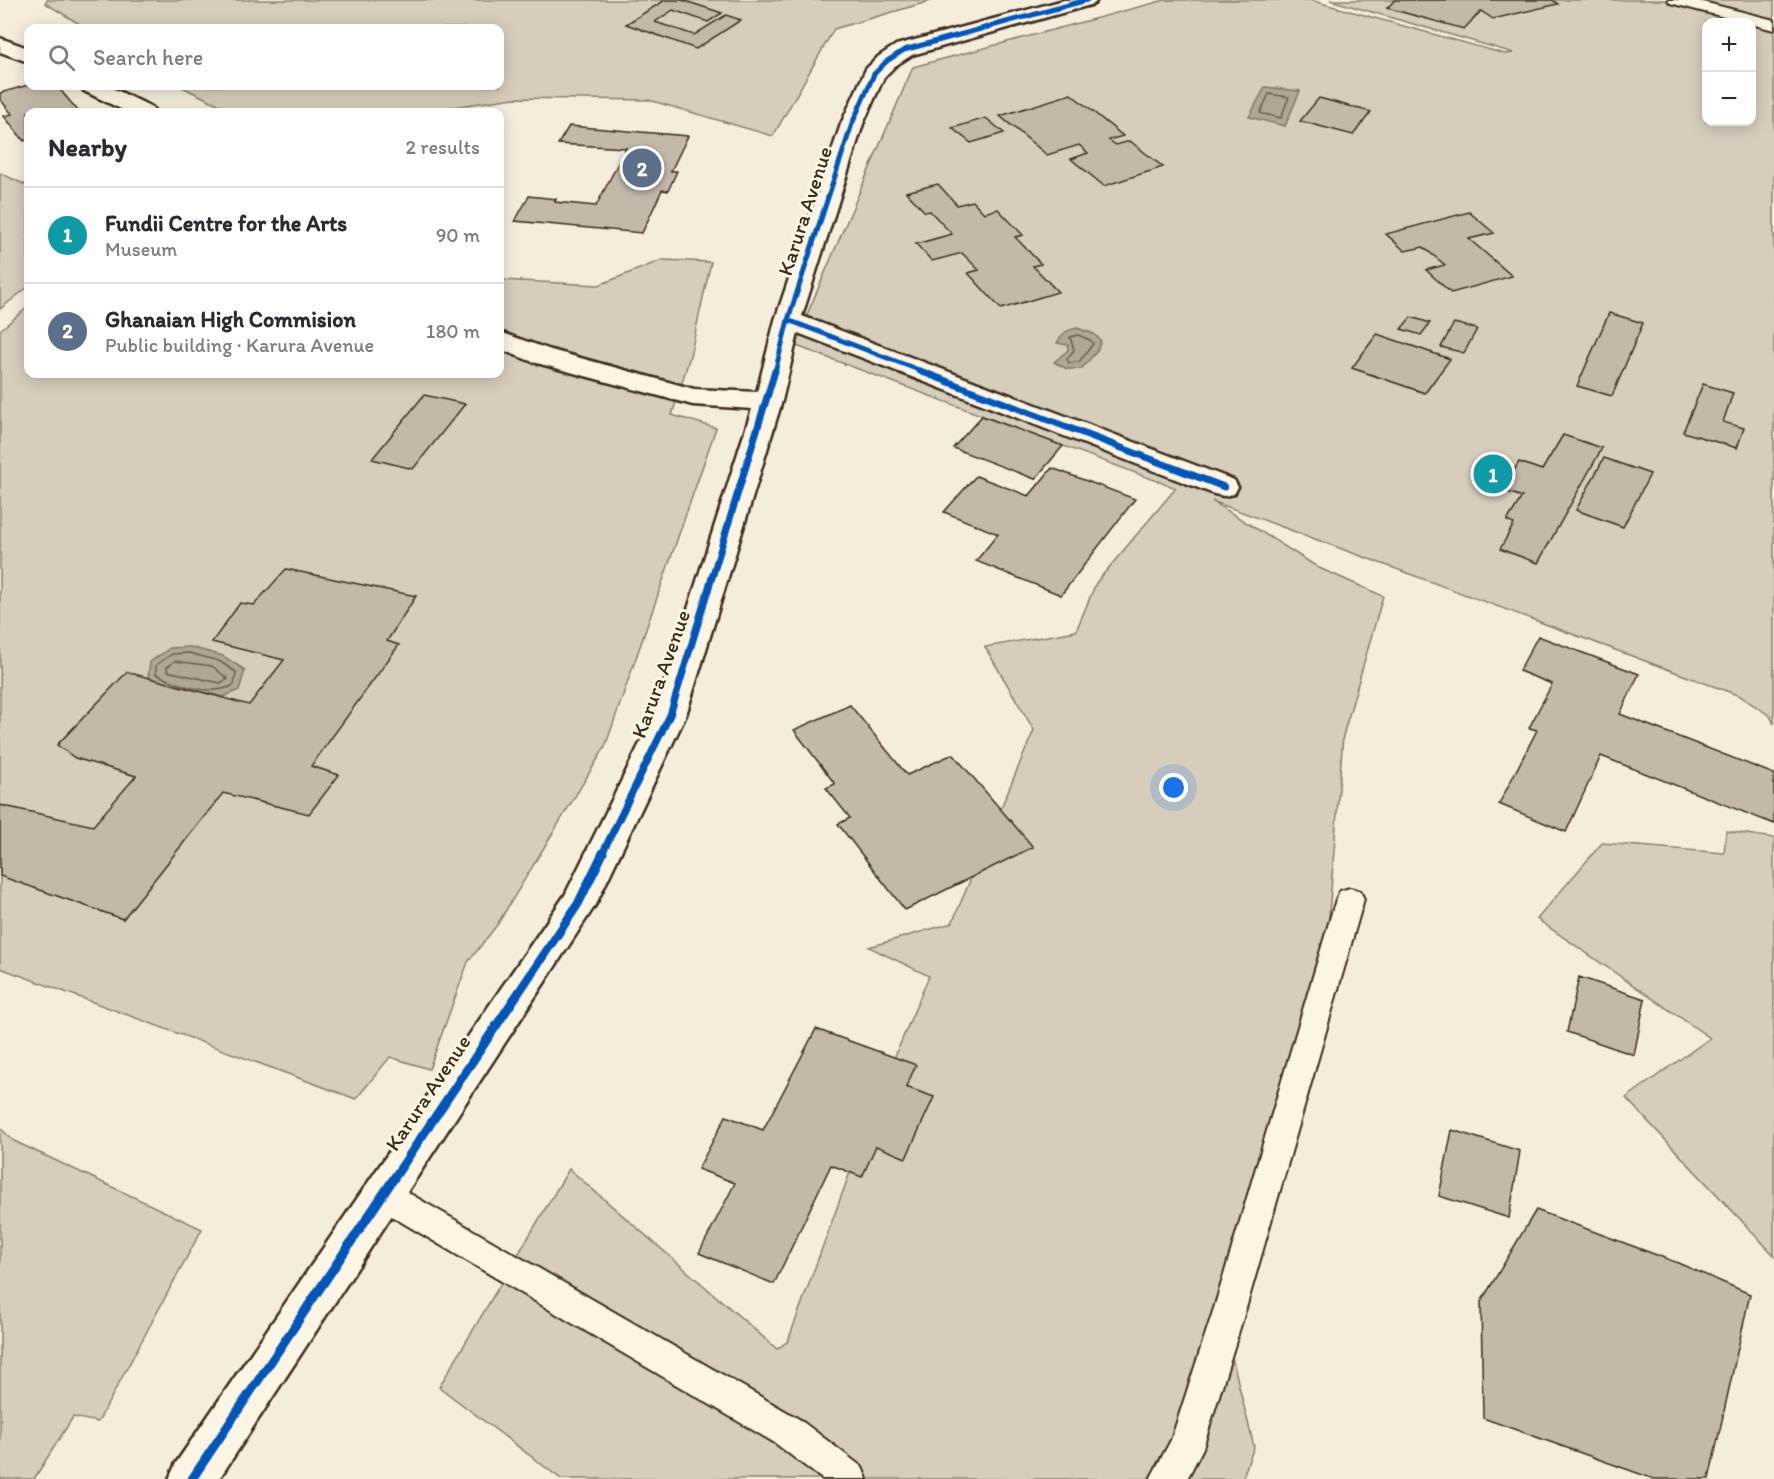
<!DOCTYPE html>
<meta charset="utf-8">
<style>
:root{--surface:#fff;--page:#f7f7f7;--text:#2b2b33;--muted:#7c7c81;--line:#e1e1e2;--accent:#111827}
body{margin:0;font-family:Itim,sans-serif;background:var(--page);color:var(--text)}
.controls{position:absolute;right:18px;top:18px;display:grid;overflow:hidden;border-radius:12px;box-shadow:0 3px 15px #0003}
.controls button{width:54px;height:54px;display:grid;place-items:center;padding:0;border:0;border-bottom:2px solid var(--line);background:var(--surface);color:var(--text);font:30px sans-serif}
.you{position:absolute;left:1174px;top:788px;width:21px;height:21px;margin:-15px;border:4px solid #fff;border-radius:50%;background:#1a73e8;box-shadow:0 0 0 9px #1a73e833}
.badge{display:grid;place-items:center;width:39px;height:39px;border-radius:50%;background:var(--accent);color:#fff;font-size:20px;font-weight:700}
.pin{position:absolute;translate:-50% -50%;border:3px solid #fff;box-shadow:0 2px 6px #0006}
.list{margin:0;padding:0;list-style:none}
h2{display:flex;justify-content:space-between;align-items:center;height:78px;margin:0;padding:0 24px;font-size:26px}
h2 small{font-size:20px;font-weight:400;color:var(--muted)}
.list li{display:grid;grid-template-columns:39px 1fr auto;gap:18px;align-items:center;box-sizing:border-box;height:96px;padding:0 24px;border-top:2px solid var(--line)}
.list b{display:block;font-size:22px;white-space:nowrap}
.list p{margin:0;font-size:20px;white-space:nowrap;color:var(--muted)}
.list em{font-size:20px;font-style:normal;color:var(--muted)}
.icon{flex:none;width:33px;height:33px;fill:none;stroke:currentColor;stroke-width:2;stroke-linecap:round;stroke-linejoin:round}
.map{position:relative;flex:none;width:1774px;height:1479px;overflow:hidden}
.search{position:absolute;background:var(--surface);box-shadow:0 3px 15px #0003;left:24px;top:24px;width:480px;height:66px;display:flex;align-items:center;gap:15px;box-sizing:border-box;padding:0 21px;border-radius:12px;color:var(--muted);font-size:22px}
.panel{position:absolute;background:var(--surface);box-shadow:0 3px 15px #0003;left:24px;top:108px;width:480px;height:270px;border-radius:12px}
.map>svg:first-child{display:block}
.green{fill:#d6cdbd;stroke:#887c6e;stroke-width:1.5;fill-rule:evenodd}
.water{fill:#b0a596;stroke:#817466;stroke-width:1.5}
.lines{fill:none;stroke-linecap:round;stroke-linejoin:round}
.shore{stroke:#6a5b4e;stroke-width:1.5}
.building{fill:#c3b9aa;stroke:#3b2a1e;stroke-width:1.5}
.service-casing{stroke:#3b2a1e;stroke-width:4}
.minor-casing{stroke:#3b2a1e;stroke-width:5}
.service{fill:#fcf5e5;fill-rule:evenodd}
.minor{fill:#fcf5e5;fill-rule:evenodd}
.cycleway-far2-casing{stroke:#fcf5e5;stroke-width:8}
.cycleway-far1-casing{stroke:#fcf5e5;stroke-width:10}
.cycleway-casing{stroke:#fcf5e5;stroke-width:13}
.cycleway-far2{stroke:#0057b8;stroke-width:5}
.cycleway-far1{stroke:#0057b8;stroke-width:7}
.cycleway{stroke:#0057b8;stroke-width:9}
.labels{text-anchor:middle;stroke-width:6;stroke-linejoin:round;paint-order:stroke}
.street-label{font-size:21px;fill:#3b2a1e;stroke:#fcf5e5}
</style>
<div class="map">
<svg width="1774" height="1479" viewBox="0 0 1774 1479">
<rect width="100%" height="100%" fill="#f4eddd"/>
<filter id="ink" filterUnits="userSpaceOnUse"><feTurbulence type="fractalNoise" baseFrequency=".0167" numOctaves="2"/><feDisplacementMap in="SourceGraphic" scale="12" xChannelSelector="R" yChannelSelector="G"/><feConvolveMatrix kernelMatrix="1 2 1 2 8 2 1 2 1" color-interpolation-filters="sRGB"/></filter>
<g filter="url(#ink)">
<!-- green -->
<path class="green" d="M47,0H934L834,29L773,136L649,100L514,98L419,112H234L180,86H500V28H86L45,3Z
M1165,0H1310L1505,54L1514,53L1330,0H1774V724L1770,716L1740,696L1212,501L1319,568L1383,596L1343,736L1321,1017L1217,1296L1254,1447L1242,1479H561L439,1387L569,1169L777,1349L788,1341L878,1096L929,976L869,947L952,923L1034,730L985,647L1076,631L1096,583L1176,488L794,345L913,67ZM1706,22H1752V122H1706Z
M0,173L28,186V287L0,309Z
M662,260L711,262L690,356L672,415L716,428L605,747L497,925L468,962L429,1069L390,1057L356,1099L0,968V330L28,307V374H500V280L599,285Z
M1726,831L1774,838V1255L1626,1098L1710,1038L1537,919L1602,843L1724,853Z
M0,1128L14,1141L202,1229L98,1422L73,1417L34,1479H0Z"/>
<!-- water -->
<path class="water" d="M1265,87L1300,91L1285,126L1249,117Z
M1077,328L1094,334L1101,341L1097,351L1081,369H1067L1054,362L1068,350V345L1057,343C1062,333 1067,330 1077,328Z
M190,647L223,656L245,670L239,690L223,697L148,678L150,662L170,648Z"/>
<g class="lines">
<!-- shore -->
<path class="shore" d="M1269,94L1289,97L1281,118L1260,113Z
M1078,335L1090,340L1093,344L1079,362L1069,363L1067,359L1074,350L1070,337Z
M189,653L219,661L236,672L234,685C211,697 177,685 156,674V665L172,654Z
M175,661L212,666L228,679L220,683L167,671V667Z"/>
</g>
<!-- building -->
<path class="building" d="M665,0H682L722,13L708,22L673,10L655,22L694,35L726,15L741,20L696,49L626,24Z
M1395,0H1552L1558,4L1493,19L1481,11L1464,29L1387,8Z
M28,85L57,86L79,112H28V139L24,141L4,116L12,114L0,99V93Z
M1071,94L1123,136L1109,140L1116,145L1130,141L1163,167L1104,186L1071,159L1088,153L1079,145L1047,155L1000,116Z
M1319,98L1371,112L1353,135L1300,121Z
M986,118L1004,133L971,143L952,128Z
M569,126L688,136L671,171H677L668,191L662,190L642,233L515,221L529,196L556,199L555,202L596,206L626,148L558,144Z
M938,184L957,205L973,201L984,213L998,209L1023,235L1015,237L1041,264L1033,266L1058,292L1001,309L968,273L979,270L962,253L932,261L916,244L952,234L930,211L925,212L906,192Z
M1469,212L1494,233L1469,239L1512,276L1451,293L1426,270L1445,265L1423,247L1405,251L1386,234Z
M1609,313L1643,323L1612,396L1577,386Z
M1411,317L1430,323L1421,335L1401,329Z
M1454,323L1477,329L1464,353L1441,347Z
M1377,334L1450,359L1425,393L1352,368Z
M1703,384L1733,393L1723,422L1744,428L1737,448L1683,432Z
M424,395L465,404L413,469L372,459Z
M982,416L1063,446L1035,479L953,448Z
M1563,435L1602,448L1538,563L1500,549L1514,524L1507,521L1522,497L1502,490L1519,462L1542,470Z
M1604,458L1650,474L1623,527L1576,510Z
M1052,468L1135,499L1061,595L976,561L998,534L944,512L976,476L1029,496Z
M286,569L416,596L387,641L399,645L311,766L339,775L309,814L223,793L123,919L0,876V805L93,826L136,776L75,758L57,745L127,672L249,705L284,660L212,642L240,603L254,605Z
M1538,636L1639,674L1620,714L1774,774V824L1601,756L1566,832L1499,804L1537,730L1529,728L1552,684L1519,671Z
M850,705L907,775L953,754L1033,847L905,910L838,824L850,818L826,788L835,784L794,730Z
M1579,977L1645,999L1634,1055L1567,1032Z
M816,1029L916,1065L906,1087L934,1097L906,1158L876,1146L862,1177L831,1165L774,1284L699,1253L735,1183L698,1169L726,1116L763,1130Z
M1452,1130L1520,1151L1509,1218L1439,1196Z
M1536,1210L1678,1263L1750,1294L1709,1479H1654L1483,1418L1481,1302Z"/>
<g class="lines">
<!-- service casing -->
<g class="service-casing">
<path id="service" d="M1668,0H1695L1774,20V30L1670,3Z
M1350,888L1360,891L1364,899L1247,1305L1203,1448L1187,1479H1150L1171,1440L1215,1305L1336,899L1340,891Z
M382,1180L393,1184L799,1419L862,1467L867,1479H822L775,1443L371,1204L366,1194L371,1184Z"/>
</g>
<!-- minor casing -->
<g class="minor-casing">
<path id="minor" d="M1064,0H1097L1094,4L912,55L895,66L884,77L863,124L802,316L1234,480L1238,487L1234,494L1224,496L1214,494L798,333L782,401L686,715L596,904L219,1479H169L176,1463L565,895L654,715L752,409L693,405L533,362L500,349V332L551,350L694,389L757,392L775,320L841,124L866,69L879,56L896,45Z
M0,38L28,48V62L0,52Z
M81,86H108L152,107L155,112H127L84,91Z"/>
</g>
<!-- service -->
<use href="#service" class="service"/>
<!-- minor -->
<use href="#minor" class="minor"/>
<!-- cycleway-far2 casing -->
<g class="cycleway-far2-casing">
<path id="cycleway-far2" d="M788,320L924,372
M775,372L788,320L852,124L874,74L887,61L904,50L1087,0"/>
</g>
<!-- cycleway-far1 casing -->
<g class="cycleway-far1-casing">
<path id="cycleway-far1" d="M920,371L1224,487
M602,854L670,715L775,371"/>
</g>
<!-- cycleway casing -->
<g class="cycleway-casing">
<path id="cycleway" d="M192,1479L578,904L603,853"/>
</g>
<!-- cycleway-far2 -->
<use href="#cycleway-far2" class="cycleway-far2"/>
<!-- cycleway-far1 -->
<use href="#cycleway-far1" class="cycleway-far1"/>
<!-- cycleway -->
<use href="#cycleway" class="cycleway"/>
</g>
</g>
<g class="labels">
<!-- street labels -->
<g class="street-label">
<text transform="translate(805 211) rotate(-72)" y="7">Karura Avenue</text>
<text transform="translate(661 674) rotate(-70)" y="7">Karura Avenue</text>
<text transform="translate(428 1093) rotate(-56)" y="7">Karura Avenue</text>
</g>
</g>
</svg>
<div class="controls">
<button>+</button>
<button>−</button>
</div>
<div class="you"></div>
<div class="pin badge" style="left:1493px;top:474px;background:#0f9aa8">1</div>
<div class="pin badge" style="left:642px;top:168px;background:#5c6f8a">2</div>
<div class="search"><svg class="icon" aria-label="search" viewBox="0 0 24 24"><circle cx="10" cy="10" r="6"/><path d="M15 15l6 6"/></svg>Search here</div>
<section class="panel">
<h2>Nearby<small>2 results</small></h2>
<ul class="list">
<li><span class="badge" style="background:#0f9aa8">1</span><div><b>Fundii Centre for the Arts</b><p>Museum</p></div><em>90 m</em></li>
<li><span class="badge" style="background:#5c6f8a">2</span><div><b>Ghanaian High Commision</b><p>Public building · Karura Avenue</p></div><em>180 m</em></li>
</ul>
</section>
</div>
